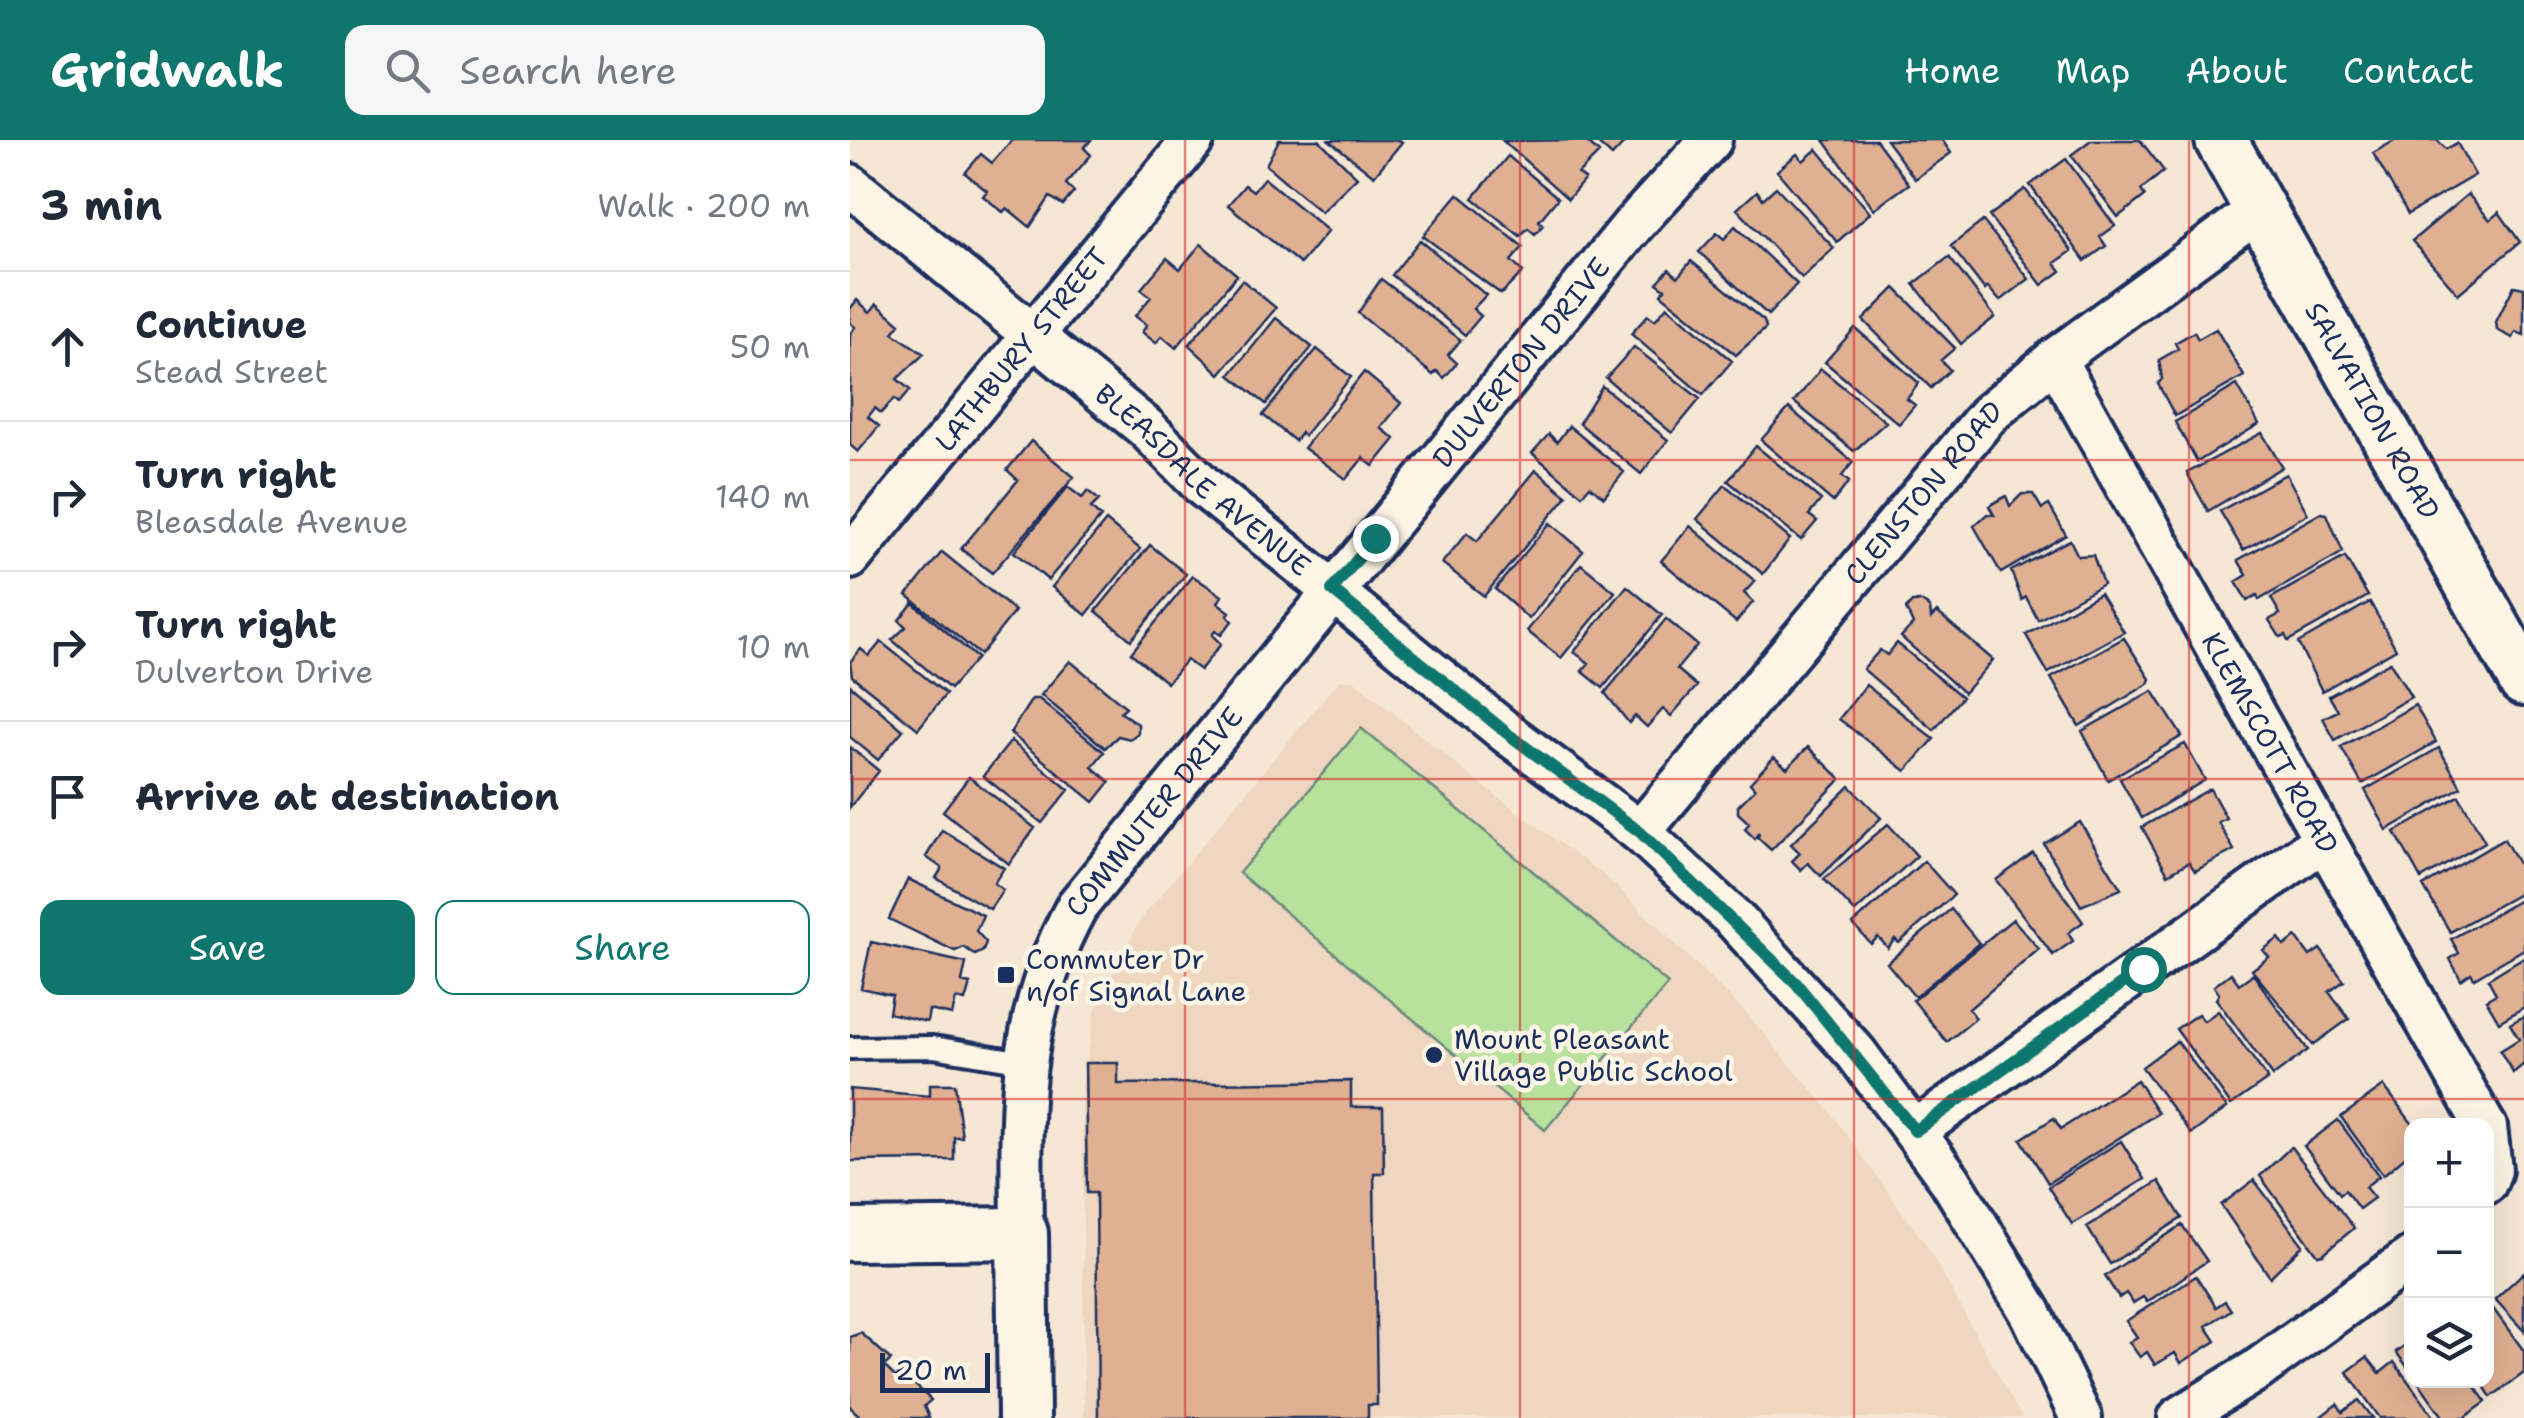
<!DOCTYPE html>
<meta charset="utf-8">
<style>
:root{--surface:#fff;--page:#f6f6f7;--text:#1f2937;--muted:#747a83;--line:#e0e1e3;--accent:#0f766e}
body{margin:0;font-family:"Shantell Sans",sans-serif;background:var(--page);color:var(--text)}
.controls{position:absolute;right:30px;bottom:30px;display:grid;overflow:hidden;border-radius:20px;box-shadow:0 10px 40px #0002}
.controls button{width:90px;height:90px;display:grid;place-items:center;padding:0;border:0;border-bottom:2px solid var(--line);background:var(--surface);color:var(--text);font:50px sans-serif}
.scale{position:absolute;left:30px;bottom:25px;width:110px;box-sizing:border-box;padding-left:10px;border:5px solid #1b2f5e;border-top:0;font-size:28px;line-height:35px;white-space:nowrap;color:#1b2f5e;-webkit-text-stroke:8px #fcf5e5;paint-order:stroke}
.stop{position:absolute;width:30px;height:30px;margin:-22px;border:8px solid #0f766e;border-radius:50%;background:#fff}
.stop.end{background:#0f766e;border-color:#fff;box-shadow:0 2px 10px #0008}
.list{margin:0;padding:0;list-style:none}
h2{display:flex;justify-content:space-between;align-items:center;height:130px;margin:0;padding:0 40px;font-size:42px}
h2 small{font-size:32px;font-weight:400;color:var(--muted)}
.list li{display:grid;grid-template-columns:65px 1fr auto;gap:30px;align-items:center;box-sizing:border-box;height:150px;padding:0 40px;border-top:2px solid var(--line)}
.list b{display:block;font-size:38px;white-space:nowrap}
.list p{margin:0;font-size:32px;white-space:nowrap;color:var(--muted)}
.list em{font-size:32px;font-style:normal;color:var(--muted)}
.actions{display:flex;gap:20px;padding:30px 40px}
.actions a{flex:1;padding:22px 0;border:2px solid var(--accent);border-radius:20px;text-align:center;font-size:35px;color:var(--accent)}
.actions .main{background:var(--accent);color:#fff}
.icon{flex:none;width:55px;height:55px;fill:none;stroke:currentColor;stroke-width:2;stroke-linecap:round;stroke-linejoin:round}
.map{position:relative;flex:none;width:1674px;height:1278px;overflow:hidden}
header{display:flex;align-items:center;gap:60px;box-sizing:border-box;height:140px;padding:0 50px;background:var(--accent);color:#fff}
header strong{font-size:48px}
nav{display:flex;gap:55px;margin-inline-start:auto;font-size:35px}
.search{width:700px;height:90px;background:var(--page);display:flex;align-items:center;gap:25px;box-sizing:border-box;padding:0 35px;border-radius:20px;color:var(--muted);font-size:38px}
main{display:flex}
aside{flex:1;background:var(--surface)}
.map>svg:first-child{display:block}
.built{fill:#efd6c0}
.green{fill:#b8e19e;stroke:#6a887e;stroke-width:2.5}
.building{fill:#e0b092;stroke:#1b2f5e;stroke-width:2.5}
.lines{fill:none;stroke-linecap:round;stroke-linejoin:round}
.service-casing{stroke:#1b2f5e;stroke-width:28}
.minor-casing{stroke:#1b2f5e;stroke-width:48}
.tertiary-casing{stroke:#1b2f5e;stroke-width:58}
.service{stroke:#fcf5e5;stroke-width:20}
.minor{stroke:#fcf5e5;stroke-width:40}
.tertiary{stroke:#fcf5e5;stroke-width:50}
.route{stroke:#0f766e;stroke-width:12}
.grid{fill:none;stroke:#d62828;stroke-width:2.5;stroke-opacity:0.55}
.poi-dot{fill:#1b2f5e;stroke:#fcf5e5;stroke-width:4}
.labels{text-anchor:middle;stroke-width:9;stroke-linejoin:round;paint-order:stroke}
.street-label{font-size:28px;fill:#1b2f5e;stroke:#fcf5e5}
.poi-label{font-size:28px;fill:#1b2f5e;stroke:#fcf5e5;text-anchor:start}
</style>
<header>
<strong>Gridwalk</strong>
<div class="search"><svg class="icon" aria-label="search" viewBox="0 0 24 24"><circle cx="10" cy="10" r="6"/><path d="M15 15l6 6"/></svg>Search here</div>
<nav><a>Home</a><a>Map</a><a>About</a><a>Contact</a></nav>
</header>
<main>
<aside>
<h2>3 min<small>Walk · 200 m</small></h2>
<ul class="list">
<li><svg class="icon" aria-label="ahead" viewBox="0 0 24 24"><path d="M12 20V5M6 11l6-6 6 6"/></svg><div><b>Continue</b><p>Stead Street</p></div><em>50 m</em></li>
<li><svg class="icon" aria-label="right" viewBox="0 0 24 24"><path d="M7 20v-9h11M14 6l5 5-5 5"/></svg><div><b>Turn right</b><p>Bleasdale Avenue</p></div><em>140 m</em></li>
<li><svg class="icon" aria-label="right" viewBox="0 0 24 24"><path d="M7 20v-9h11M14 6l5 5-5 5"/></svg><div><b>Turn right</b><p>Dulverton Drive</p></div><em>10 m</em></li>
<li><svg class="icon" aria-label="arrive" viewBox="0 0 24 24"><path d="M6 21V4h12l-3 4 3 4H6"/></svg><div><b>Arrive at destination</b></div></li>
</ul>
<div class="actions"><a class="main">Save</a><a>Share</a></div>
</aside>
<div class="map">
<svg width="1674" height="1278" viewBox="0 0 1674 1278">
<rect width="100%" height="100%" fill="#f6e7d4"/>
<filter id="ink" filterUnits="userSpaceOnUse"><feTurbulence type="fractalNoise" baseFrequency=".01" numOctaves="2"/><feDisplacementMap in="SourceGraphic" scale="20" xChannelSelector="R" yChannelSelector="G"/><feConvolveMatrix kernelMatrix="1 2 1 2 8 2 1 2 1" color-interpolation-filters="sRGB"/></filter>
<g filter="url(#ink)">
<!-- built -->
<path class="built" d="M489,540H503L629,643L760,740L898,875L979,970L1077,1106L1172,1278H234L232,947L246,868L290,780Z"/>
<!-- green -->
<path class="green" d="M511,588L818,844L695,990L389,733Z"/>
<!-- building -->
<path class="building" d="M162,0H241L234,8L241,15L216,44L224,52L213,65L200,57L180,87L157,68L153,72L133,56L137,51L115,33L131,14L142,23Z
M429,0H469L507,37L471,72L416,25Z
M479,0H549L552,2L524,36Z
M735,0L749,13L728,34L735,39L718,59L653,1Z
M744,0H777L762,16Z
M974,0H1026L1059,44L1024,69Z
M1036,0H1092L1101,13L1065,39Z
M1241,0H1290L1314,31L1291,50L1295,56L1268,77L1221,15Z
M1546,0H1587L1596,9L1607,3L1625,35L1558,74L1523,13Z
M967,9L1020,73L987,102L927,31L947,14L953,21Z
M658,16L708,58L689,81L693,85L685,94L678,88L670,96L623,58Z
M1216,19L1265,86L1250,97L1256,106L1235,121L1180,45Z
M414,38L478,91L450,124L378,65L395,45L403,51Z
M926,47L984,108L952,138L887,69L907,51L913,59Z
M1175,49L1222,111L1205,123L1211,131L1192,145L1139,76Z
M608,54L673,107L661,121L673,132L651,154L573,96Z
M1618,54L1640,80L1649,72L1670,102L1608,154L1562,101Z
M1133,81L1179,139L1150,161L1138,147L1135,150L1101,106Z
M885,86L947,144L918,175L849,112L867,93L874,99Z
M570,100L636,155L623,169L631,176L615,195L542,135Z
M351,104L387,135L326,208L312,196L306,203L292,192L297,185L285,176L301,157L291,149L317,118L330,129Z
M1099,117L1145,177L1111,204L1064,144Z
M841,121L914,181L916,188L886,215L811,154L815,149L807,143L819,129L828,137Z
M531,139L611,200L598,215L607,223L594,238L587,231L583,235L508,173Z
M392,140L426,168L370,234L339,205Z
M1664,146L1674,148V195L1666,192L1663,198L1647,190L1646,182Z
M1045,148L1105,208L1091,220L1100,230L1081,248L1013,180Z
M7,160L20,172L27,164L50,184L43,193L74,214L47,239L60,250L49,263L44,259L31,273L25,268L18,277L29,286L8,312L0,305V194L5,187L0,183V169Z
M817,166L882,221L853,255L781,194L798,175L805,180Z
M426,178L462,207L416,264L380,235Z
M1005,188L1069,243L1057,259L1065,265L1049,284L975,222Z
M1366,189L1394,236L1325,276L1308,244L1312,239L1309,220L1328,209L1325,203L1344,192L1348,199Z
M784,207L850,259L822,293L756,238Z
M467,209L501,237L454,296L451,293L445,301L413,275Z
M971,229L1036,282L1004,311L944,262Z
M514,232L551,263L531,288L545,299L523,326L513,318L496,339L454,308Z
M1387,245L1409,284L1347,322L1325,282Z
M752,246L818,300L791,334L729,283Z
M939,268L1003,322L992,336L999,342L983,362L911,300Z
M719,286L774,332L754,357L740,346L732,355L682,313L699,294L707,302Z
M1412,293L1432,327L1358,371L1337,333Z
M181,301L224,337L142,433L111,409L168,340L157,330Z
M906,306L971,360L959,375L967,381L951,400L878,341Z
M686,330L717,356L634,456L592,423L617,393L627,401Z
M1436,334L1458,374L1393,410L1370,371Z
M875,345L940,399L913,434L847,379Z
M218,347L232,358L238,351L249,360L241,368L251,377L198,440L164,412Z
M1172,354H1183L1192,369L1199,365L1216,395L1151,433L1124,386L1137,374L1144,375L1139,366L1156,356L1160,366Z
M1471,373L1477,374L1493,412L1409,460L1407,455L1397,461L1386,442L1397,435L1388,420Z
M256,381L290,409L236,475L202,447Z
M700,383L733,411L679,479L645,449Z
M840,386L905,441L894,453L903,462L886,482L811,421Z
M1220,400L1228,416L1243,415L1253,444L1188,480L1176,457L1172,460L1161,431Z
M300,405L336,434L281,500L246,471Z
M92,412L165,471L130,515L57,455Z
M1495,417L1518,456L1438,501L1435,495L1430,497L1419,480L1430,474L1421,458Z
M731,424L765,452L711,518L677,491Z
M343,436L372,456L368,463L380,472L377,476L382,481L371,495L365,491L362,495L371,504L350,530L336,520L317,543L281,513Z
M777,446L812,475L753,548L732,531L739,523L724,512Z
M1250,453L1274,492L1198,533L1176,495Z
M1062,462H1072L1080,468L1081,478L1087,472L1143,520L1114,553L1051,497L1063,484L1056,469Z
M1520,462L1546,509L1472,551L1448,503Z
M63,463L127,518L100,549L42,500L56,487L49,480Z
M816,479L847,505L827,529L847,546L821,576L813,569L797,587L785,576L779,583L755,553Z
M1274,498L1300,539L1298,544L1229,586L1201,538Z
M31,502L96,554L68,589L2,536L0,522L11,509L19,516Z
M1047,503L1112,557L1084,590L1013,529L1030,510L1037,515Z
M220,521L276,567L270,572L288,584V593L280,599L268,596L255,608L191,555Z
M1540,522L1561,557L1485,600L1473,578L1488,571L1479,556Z
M0,545L53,590L28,620L0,597Z
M1016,545L1084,599L1056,631L989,579Z
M1303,551L1332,596L1258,640L1232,591Z
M182,559H189L254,612L242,627L260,642L244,662L160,593Z
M1565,565L1586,602L1512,644L1491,607Z
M161,601L219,650L192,683L133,636Z
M1335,604L1355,640L1292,678L1270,639Z
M0,607L29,631L0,667Z
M958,607L991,639L921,710L908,698L909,692L905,699L895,689L899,683L888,673V666L905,649L900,643L924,617L937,628Z
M1589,608L1611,647L1537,690L1515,650Z
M119,637L185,688L159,724L93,671Z
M1000,646L1031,678L971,736L958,723L951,730L942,721L950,713L941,704Z
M1360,649L1376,678L1368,682L1384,710L1345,731L1339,722L1318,734L1292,687Z
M1609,656L1635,702L1571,739L1545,692Z
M1230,682L1271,749L1231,766L1194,704Z
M1038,684L1067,716L1005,772L974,739Z
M92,690L154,728L144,743L153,750L140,769L86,738L92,728L76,717Z
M1654,699L1674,734V751L1600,792L1573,746Z
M1183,713L1233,782L1218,793L1223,801L1203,815L1146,740Z
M1074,721L1104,755L1049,803L1045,799L1038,808L1028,797L1021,804L1003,784Z
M58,739L133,775L126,791L136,802L133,811L125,815L114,807L105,811L39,779Z
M1674,758V809L1624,838L1621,833L1611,840L1600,819L1609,813L1601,799Z
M1101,769L1129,803L1065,857L1037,823Z
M1163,779L1189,809L1119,869L1126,878L1097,902L1063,860Z
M1446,797L1460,816L1470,809L1494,841L1479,852L1499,879L1463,905L1402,830L1419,817L1413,810L1429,798L1434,806Z
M21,802L116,823L112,842L120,844L115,861L106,859L102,875L79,870L77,882L39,873L42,855L11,848Z
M1674,817V867L1649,882L1636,860L1646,854L1638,839Z
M1381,833L1389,844L1403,834L1458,910L1423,936L1366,859L1369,854L1364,846Z
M1368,871L1418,939L1381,965L1326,889L1348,874L1354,881Z
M1674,876V924L1663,933L1650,911L1669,899L1660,884Z
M1327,901L1377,968L1341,994L1292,927Z
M235,923H268V944L501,941V967H533L534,1033H524L527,1265H518V1278H248L246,1053H237Z
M1287,940L1308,973L1198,1043L1171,999L1204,978L1211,989Z
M80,944H105L112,997H104V1020L0,1021V949L80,956Z
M1534,946L1564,986L1562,1011L1533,1035L1491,977Z
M1488,980L1529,1036L1515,1047L1524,1058L1509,1069L1495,1050L1490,1054L1454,1006Z
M1271,1001L1295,1039L1222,1084L1198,1047Z
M1441,1007L1504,1088L1473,1114L1468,1115L1410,1036Z
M1404,1040L1453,1105L1420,1137L1371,1065Z
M1309,1041L1332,1078L1260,1124L1237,1087Z
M1332,1085L1357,1121L1297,1162L1293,1157L1283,1163L1276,1153L1269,1158L1255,1136Z
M1674,1132V1191L1645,1159Z
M1346,1136L1366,1167L1375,1161L1381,1170L1356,1186L1366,1201L1331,1223L1325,1213L1305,1225L1297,1212L1290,1217L1279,1202L1287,1197L1276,1181Z
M1636,1159L1674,1211V1233L1641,1257L1630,1240H1636Z
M11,1193L41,1220L34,1226L46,1238L52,1232L81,1260L74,1266L79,1278H12L0,1267V1197Z
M1562,1200V1233L1546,1212Z
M1517,1217L1530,1233L1544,1222L1585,1278H1530L1497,1232Z
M1567,1240H1620L1636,1262L1614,1278H1594Z
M1509,1260L1523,1278H1469L1487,1264L1493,1272Z"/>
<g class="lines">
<!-- service casing -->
<g class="service-casing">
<path id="service" d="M0,908L83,907L174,922"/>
</g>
<!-- minor casing -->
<g class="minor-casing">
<g id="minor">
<path id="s1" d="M0,45L296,288L354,347L436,413L658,594L790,692L885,780L1006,913L1100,1040L1181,1173L1231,1278"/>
<path id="s2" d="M1205,219L1635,986"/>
<path id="s3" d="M0,418L343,0"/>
<path id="s4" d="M790,692L1139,274L1205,219L1410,69"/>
<path d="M1636,987L1641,1030L1636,1043"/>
<path d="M1065,991L1474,700"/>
<path id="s5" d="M172,1093C171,968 165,880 227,766L783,85L861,0"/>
<path d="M1329,1278L1407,1230L1562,1117"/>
</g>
</g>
<!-- tertiary casing -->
<g class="tertiary-casing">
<g id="tertiary">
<path id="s6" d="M1371,0L1674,540"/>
<path d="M0,1095L172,1093L174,1278"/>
</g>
</g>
<!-- service -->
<use href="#service" class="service"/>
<!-- minor -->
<use href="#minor" class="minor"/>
<!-- tertiary -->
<use href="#tertiary" class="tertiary"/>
</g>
</g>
<g class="lines" filter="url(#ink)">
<!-- route -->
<path class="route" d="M525,398L482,450L658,594L790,692L946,843L1065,991L1293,829"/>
</g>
<!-- grid -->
<path class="grid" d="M335,0V1278M670,0V1278M1004,0V1278M1339,0V1278M0,320H1674M0,639H1674M0,959H1674"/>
<!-- markers -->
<g class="poi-dot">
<rect x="146" y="825" width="20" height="20" rx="5"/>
<circle cx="584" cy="915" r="10"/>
</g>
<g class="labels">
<!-- street labels -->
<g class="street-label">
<text dy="10" stroke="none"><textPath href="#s3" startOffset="270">LATHBURY STREET</textPath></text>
<text dy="10" stroke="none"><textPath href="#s5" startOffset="1038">DULVERTON DRIVE</textPath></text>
<text dy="10" stroke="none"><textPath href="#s6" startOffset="310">SALVATION ROAD</textPath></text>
<text dy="10" stroke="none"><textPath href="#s1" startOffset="460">BLEASDALE AVENUE</textPath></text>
<text dy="10" stroke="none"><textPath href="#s4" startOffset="442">CLENSTON ROAD</textPath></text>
<text dy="10" stroke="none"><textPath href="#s2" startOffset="440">KLEMSCOTT ROAD</textPath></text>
<text dy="10" stroke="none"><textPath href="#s5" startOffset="458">COMMUTER DRIVE</textPath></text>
</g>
<!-- poi labels -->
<g class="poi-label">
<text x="176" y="829">Commuter Dr<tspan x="176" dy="32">n/of Signal Lane</tspan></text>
<text x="604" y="909">Mount Pleasant<tspan x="604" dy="32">Village Public School</tspan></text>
</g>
</g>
</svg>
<div class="controls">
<button>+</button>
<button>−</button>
<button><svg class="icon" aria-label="layers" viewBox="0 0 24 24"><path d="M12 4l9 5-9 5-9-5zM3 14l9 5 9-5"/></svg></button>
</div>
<div class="scale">20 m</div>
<div class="stop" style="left:1293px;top:829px"></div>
<div class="stop end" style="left:525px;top:398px"></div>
</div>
</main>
